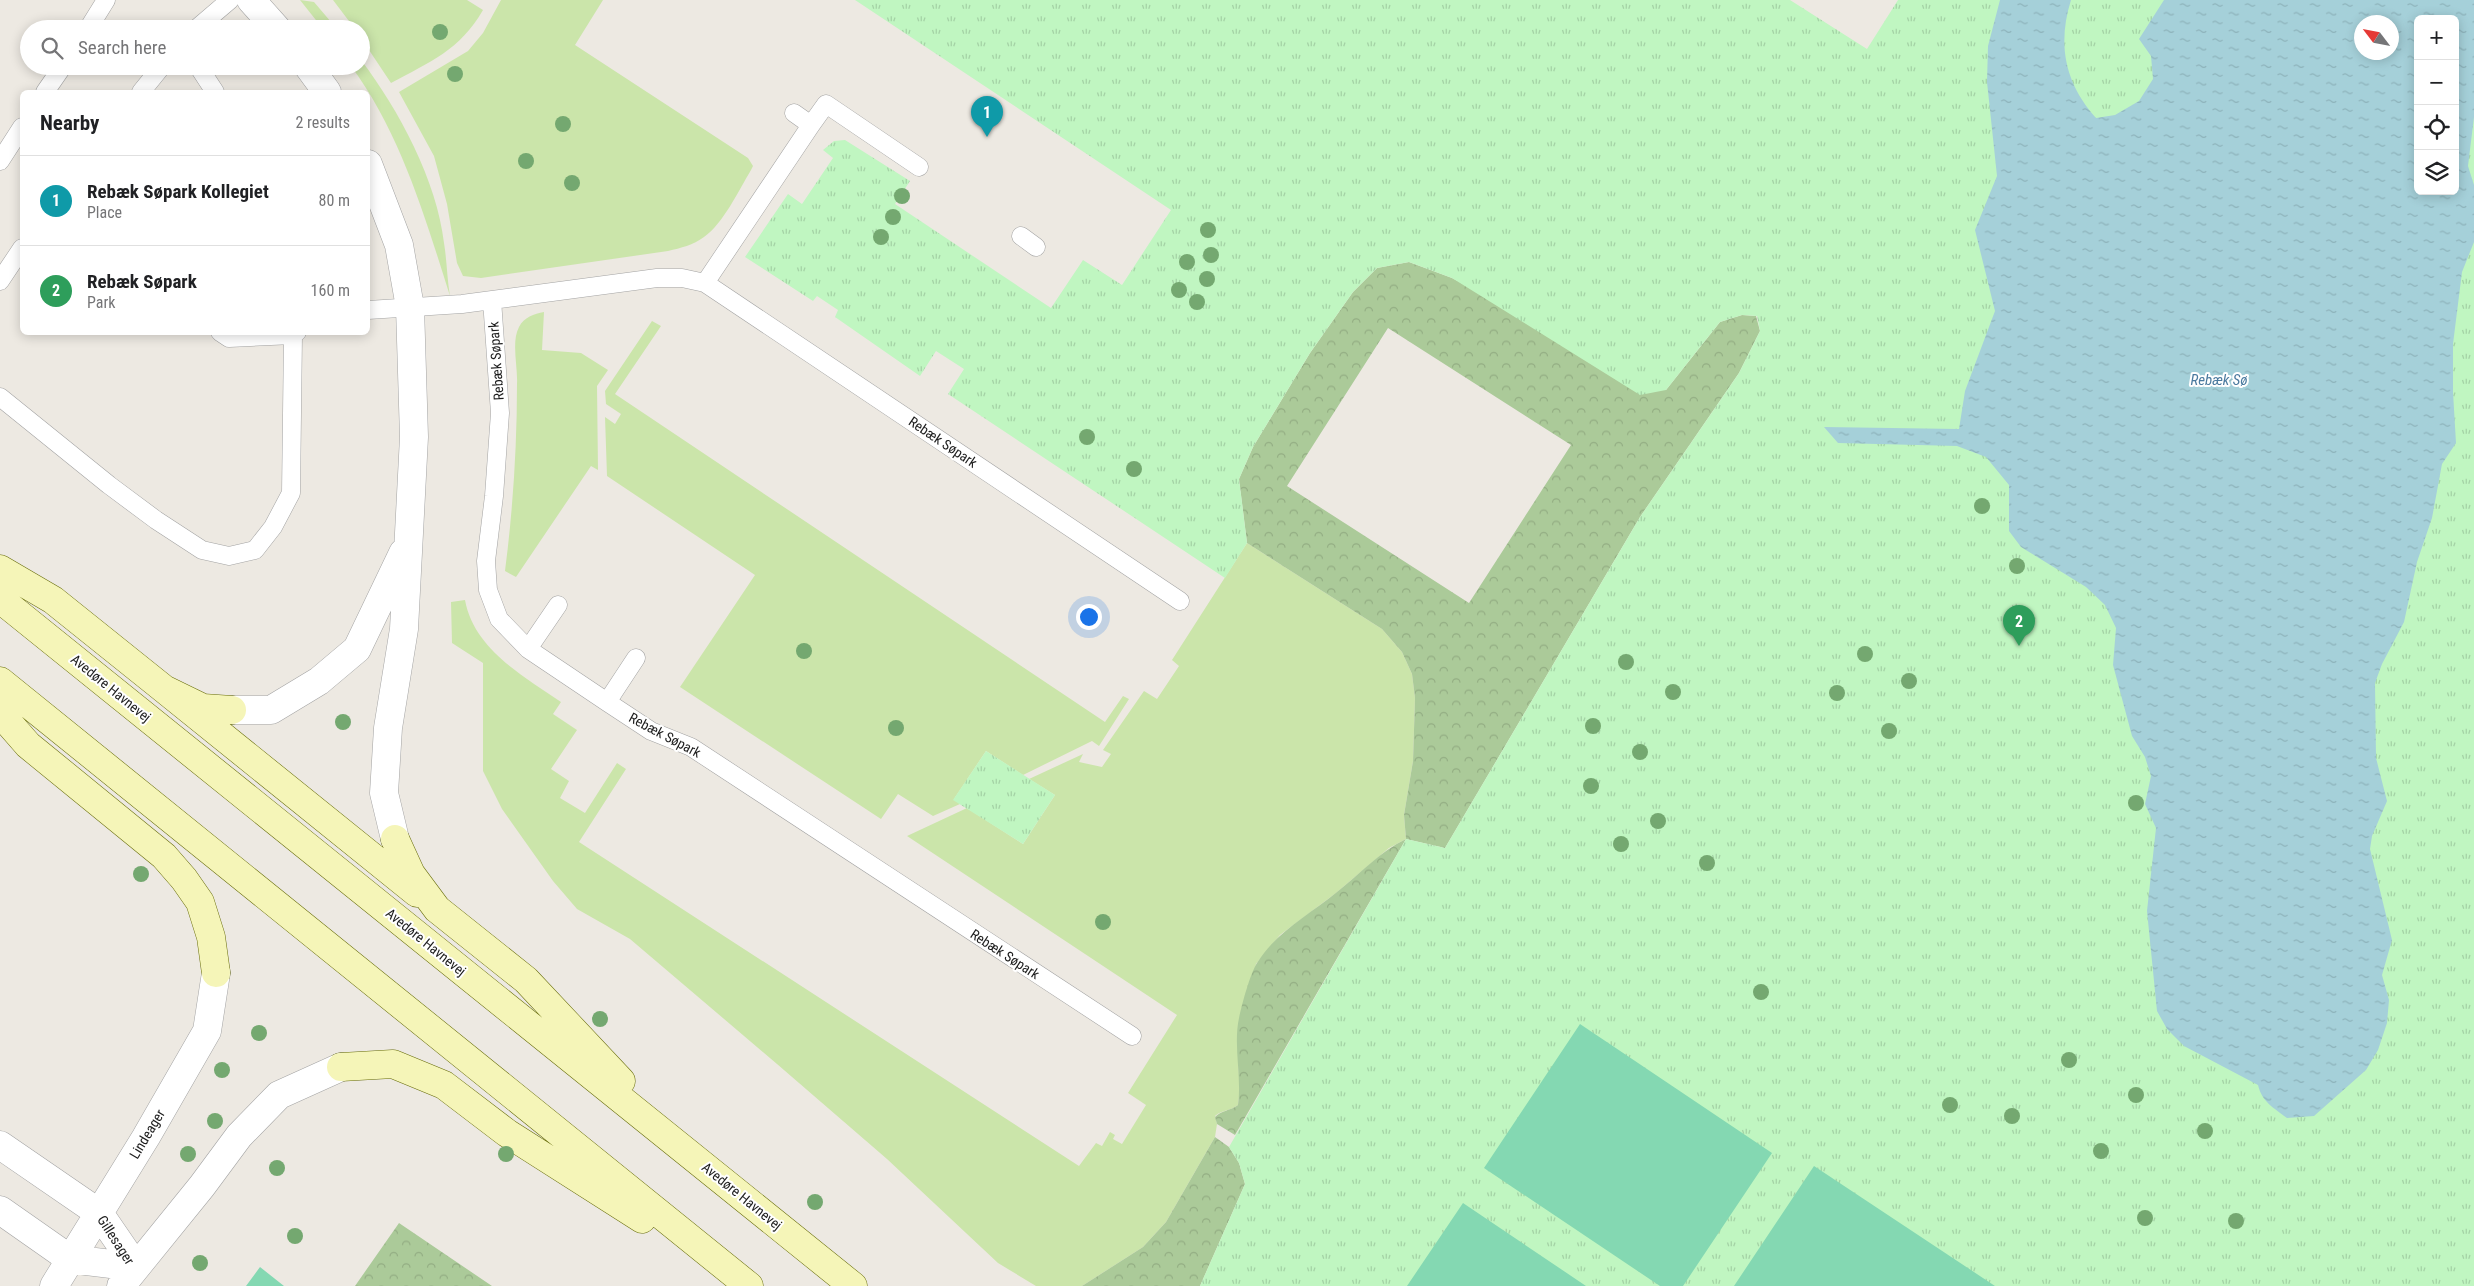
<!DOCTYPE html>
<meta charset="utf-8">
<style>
:root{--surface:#fff;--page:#f2f2f2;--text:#202124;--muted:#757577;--line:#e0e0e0;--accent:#db2777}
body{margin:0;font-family:"Roboto Condensed",sans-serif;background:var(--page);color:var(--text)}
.controls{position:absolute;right:15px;top:15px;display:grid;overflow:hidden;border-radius:8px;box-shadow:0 2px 12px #0003}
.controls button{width:45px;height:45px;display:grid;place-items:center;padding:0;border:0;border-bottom:1px solid var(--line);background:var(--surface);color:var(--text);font:25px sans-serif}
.compass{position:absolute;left:2354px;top:15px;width:45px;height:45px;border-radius:50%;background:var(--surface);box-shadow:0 2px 12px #0003;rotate:302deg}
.you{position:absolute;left:1088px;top:616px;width:18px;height:18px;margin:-12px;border:4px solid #fff;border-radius:50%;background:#1a73e8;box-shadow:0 0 0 8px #1a73e833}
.badge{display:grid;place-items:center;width:32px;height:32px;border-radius:50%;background:var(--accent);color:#fff;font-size:16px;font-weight:700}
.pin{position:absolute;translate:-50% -41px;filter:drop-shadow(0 1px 2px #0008)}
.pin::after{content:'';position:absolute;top:26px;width:18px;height:15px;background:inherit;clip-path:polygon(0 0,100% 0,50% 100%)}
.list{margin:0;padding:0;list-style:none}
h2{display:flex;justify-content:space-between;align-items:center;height:65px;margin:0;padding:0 20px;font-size:21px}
h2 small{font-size:16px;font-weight:400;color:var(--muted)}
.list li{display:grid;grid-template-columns:32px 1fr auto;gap:15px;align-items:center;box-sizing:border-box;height:90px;padding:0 20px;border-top:1px solid var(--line)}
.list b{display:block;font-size:19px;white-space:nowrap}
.list p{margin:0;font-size:16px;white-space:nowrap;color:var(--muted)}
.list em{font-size:16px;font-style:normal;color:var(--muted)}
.icon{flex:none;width:28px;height:28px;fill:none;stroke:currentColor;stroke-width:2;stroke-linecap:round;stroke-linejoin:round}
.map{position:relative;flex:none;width:2474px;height:1286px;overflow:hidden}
.search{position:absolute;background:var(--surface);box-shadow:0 2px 12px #0003;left:20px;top:20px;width:350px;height:55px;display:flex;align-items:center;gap:12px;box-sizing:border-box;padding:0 18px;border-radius:28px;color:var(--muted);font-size:19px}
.panel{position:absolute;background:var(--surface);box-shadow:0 2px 12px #0003;left:20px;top:90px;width:350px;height:245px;border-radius:8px}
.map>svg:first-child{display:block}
.grass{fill:#cbe5aa}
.forest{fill:url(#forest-crowns);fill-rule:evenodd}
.park{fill:url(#park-tufts);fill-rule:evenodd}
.pitch{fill:#84d8b2}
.water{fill:url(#water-ripples);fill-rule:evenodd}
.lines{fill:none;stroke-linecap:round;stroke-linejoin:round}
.lane-casing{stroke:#a3a3a3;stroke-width:19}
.street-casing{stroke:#a3a3a3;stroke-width:29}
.secondary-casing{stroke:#676c0a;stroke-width:29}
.lane{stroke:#fff;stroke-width:18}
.street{stroke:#fff;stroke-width:28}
.secondary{stroke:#f5f5b8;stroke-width:28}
.tree{fill:#74a870}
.labels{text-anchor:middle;stroke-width:4;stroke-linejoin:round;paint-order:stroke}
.street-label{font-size:14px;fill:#1c1c1c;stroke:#fff}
.water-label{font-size:15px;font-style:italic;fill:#4b7a9f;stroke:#fff}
</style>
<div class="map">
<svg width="2474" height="1286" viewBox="0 0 2474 1286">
<defs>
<pattern id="forest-crowns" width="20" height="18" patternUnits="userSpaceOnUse" patternTransform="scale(1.25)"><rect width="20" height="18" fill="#abca99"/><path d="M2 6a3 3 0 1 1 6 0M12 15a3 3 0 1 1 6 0" fill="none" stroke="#93ad83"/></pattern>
<pattern id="park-tufts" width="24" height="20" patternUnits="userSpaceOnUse" patternTransform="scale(1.25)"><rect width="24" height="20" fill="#c0f6c1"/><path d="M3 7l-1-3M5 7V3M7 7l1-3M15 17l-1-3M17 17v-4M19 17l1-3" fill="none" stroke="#a4d2a5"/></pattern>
<pattern id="water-ripples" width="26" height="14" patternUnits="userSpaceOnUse" patternTransform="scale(1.25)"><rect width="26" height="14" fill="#a5d0d9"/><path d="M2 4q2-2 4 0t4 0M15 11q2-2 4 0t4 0" fill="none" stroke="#8db2ba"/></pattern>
</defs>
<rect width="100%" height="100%" fill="#ede9e2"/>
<!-- grass -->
<path class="grass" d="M300,0L314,2L337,29H323Z
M333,0H467L483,10C460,50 430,62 391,83L361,38V29H355Z
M501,0H603L575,45L748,158L753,166L751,170C739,190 723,224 704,237C693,245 681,248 668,251L481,278L463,276L457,263L447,204L434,156L399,92L468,51L483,33Z
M361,60C399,110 437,181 444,243C447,261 447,279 450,296C425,217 401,134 351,66H361Z
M544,312L542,350L581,353L608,370L597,386L598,470L591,466L516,577L505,571C513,509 517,446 517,384C518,367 511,342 519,327C524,317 534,314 544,312Z
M652,321L661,326L615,394L1105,722L1123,696L1129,699L1099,746L1092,741L1023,775L986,751L954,799L960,804L933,816L898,794L881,819L680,687L755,575L607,476L605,417L615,424L621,414L606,404L605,391Z
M1247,543L1382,629L1402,652L1412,674L1415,698L1413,761L1404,815L1406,839L1389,848L1336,893L1280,935L1256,964L1238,1062L1240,1088L1238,1105C1230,1111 1222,1110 1215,1116L1217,1124L1215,1137L1166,1222L1143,1247L1082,1286H1036L998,1263L887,1159L777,1064L630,939L577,909L553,881L502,809L483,771V663L452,643L451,602L465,600C474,649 523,676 561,702L553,714L577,730L551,769L569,781L560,798L585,813L617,763L626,769L579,842L1079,1166L1096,1143L1102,1146L1110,1132L1115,1135L1113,1139L1122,1144L1146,1105L1128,1093L1177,1015L907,836L967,808L1023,844L1055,795L1029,779L1083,754L1079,762L1102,767L1111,754L1103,750L1144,691L1157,699L1179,666L1172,660Z"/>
<!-- forest -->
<path class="forest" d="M1409,262L1452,278L1666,390L1720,322L1742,315L1756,316L1760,331L1739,373L1640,517L1445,848L1406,839L1235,1135L1217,1124L1215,1117C1222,1110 1230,1111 1238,1105C1242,1077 1233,1046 1239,1018C1242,1004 1250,974 1257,963C1276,932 1309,915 1337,892C1360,874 1379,852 1406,839L1404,815L1413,761L1415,698L1412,674L1402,652L1382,629L1247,543L1239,479L1253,447L1310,353L1353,292L1377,268ZM1388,328L1571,445L1469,603L1287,486Z
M1215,1137L1229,1147L1239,1163L1245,1184L1200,1286H1082L1143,1247L1166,1222Z
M399,1223L492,1286H355Z"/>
<!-- park -->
<path class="park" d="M855,0H1790L1867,49L1898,0H2474V1286H1200L1245,1184L1239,1163L1229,1147L1406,839L1445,848L1640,517L1739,373L1760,331L1757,316L1742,315L1720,322L1666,390L1640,395L1452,278L1409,262L1377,268L1353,292L1310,353L1253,447L1239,479L1247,543L1225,578L948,394L964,369L936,351L920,376L835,317L838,310L817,296L813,301L745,257L788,194L802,204L833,158L823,150L834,141L845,140L910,181L895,204L1051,308L1083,260L1122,285L1171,210ZM2418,19H2455V191H2418ZM2362,22H2392V52H2362Z
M986,751L1055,795L1023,844L953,800Z"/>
<!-- pitch -->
<path class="pitch" d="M1580,1024L1772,1153L1683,1286H1660L1484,1168Z
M1814,1166L1995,1286H1734Z
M1463,1203L1586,1286H1407Z
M260,1267L284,1286H246Z"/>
<!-- water -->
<path class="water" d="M2000,0H2071C2057,45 2065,83 2096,118L2115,115L2139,101L2153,79L2151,56L2139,39L2164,0H2474V117L2468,166L2474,185V242L2462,272L2453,344V392L2456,443L2442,464L2432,518L2417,562L2404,622L2382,664L2375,683L2376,758L2387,801L2372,836L2370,849L2392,940L2382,975L2389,1000L2387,1023L2378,1050L2366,1070L2314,1116L2287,1118C2274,1108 2262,1102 2258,1085L2184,1046L2167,1029L2157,1011L2147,911L2156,828L2145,804L2151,776L2145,757L2132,736L2113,665L2116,628L2105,605L2086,587L2021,547L2009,531V485L1986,457L1957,446L1838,443L1824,427L1959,429L1965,391L1995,311L1975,230L1997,176L1987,82L1988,46ZM2418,19H2455V191H2418ZM2362,22H2392V52H2362Z"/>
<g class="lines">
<!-- lane casing -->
<g class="lane-casing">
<path id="lane" d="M88,29L106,0
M196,29L230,0
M198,66L215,92
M45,92L63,66
M141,92L162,66
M811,125L826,104L919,167
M0,161L22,127
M1021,236L1036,247
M0,281L22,248
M705,283L811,125L794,113
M492,300L500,413L494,496L486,561L488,590L499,619L528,649L607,702L651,731L691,747L1132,1036
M368,310L462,304L657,278H682L705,283L1180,601
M220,332L229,338L293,335L297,332
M0,397L109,485L156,520L202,550L229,556L255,550L273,527L291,493L293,335
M528,649L558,605
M607,702L636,658"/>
</g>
<!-- street casing -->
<g class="street-casing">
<path id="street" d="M251,0L277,29
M308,66L327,92
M368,164L399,245L410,307L414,437L404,629L388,728L384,793L395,839
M232,710H271L319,681L357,649L403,553
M0,1145L99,1213L136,1267
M0,1210L70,1259L136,1267
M54,1286L146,1137L207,1031L216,973
M121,1286L202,1186L239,1136L279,1095L341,1067"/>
</g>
<!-- secondary casing -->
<g class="secondary-casing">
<path id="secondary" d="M0,569L53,600L164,689L203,708L232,710
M0,599L853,1286
M0,681L749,1286
M164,689L417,893
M0,713L28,745L164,856L184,879L200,902L211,937L216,973
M395,839L411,874L437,909L526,980L621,1081
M341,1067L393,1064L444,1085L507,1133L642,1219"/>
</g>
<!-- lane -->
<use href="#lane" class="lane"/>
<!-- street -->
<use href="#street" class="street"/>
<!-- secondary -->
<use href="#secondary" class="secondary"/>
</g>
<!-- trees -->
<g class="tree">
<circle cx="440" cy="32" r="8"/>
<circle cx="455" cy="74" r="8"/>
<circle cx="563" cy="124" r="8"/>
<circle cx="526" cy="161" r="8"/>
<circle cx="572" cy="183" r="8"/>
<circle cx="902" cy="196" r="8"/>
<circle cx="893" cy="217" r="8"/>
<circle cx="1208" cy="230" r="8"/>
<circle cx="881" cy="237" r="8"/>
<circle cx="1211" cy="255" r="8"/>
<circle cx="1187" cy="262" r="8"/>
<circle cx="1207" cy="279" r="8"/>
<circle cx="1179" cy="290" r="8"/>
<circle cx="1197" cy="302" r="8"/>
<circle cx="1087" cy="437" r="8"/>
<circle cx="1134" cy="469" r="8"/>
<circle cx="1982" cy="506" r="8"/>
<circle cx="2017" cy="566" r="8"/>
<circle cx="804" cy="651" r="8"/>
<circle cx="1865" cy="654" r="8"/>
<circle cx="1626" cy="662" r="8"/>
<circle cx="1909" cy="681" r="8"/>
<circle cx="1673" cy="692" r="8"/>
<circle cx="1837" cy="693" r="8"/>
<circle cx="343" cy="722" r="8"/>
<circle cx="1593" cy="726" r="8"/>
<circle cx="896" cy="728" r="8"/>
<circle cx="1889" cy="731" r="8"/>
<circle cx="1640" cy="752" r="8"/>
<circle cx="1591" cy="786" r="8"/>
<circle cx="2136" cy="803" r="8"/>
<circle cx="1658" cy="821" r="8"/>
<circle cx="1621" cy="844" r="8"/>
<circle cx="1707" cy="863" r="8"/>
<circle cx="141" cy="874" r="8"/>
<circle cx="1103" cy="922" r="8"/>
<circle cx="1761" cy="992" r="8"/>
<circle cx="600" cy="1019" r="8"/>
<circle cx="259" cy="1033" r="8"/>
<circle cx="2069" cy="1060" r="8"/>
<circle cx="222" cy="1070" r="8"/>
<circle cx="2136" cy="1095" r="8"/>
<circle cx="1950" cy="1105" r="8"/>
<circle cx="2012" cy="1116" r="8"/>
<circle cx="215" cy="1121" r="8"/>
<circle cx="2205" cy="1131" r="8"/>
<circle cx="2101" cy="1151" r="8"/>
<circle cx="188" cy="1154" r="8"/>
<circle cx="506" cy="1154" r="8"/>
<circle cx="277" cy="1168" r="8"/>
<circle cx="815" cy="1202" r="8"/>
<circle cx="2145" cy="1218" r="8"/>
<circle cx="2236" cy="1221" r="8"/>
<circle cx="295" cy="1236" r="8"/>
<circle cx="200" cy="1263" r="8"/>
</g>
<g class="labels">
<!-- street labels -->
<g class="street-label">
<text transform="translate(496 361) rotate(-94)" y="5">Rebæk Søpark</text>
<text transform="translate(943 442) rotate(34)" y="5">Rebæk Søpark</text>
<text transform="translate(111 688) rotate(39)" y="5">Avedøre Havnevej</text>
<text transform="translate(665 735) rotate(28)" y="5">Rebæk Søpark</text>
<text transform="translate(426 942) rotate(39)" y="5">Avedøre Havnevej</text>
<text transform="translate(1005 954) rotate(33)" y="5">Rebæk Søpark</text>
<text transform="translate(147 1134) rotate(-59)" y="5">Lindeager</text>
<text transform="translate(742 1196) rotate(39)" y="5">Avedøre Havnevej</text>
<text transform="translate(116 1240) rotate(57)" y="5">Gillesager</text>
</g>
<!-- water labels -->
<g class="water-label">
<text x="2219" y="385">Rebæk Sø</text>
</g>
</g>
</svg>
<div class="controls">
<button>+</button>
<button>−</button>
<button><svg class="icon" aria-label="locate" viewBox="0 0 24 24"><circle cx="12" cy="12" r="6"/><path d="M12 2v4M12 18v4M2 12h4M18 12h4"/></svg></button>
<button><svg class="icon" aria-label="layers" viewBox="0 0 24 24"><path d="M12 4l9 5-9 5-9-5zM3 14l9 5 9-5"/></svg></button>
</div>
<svg class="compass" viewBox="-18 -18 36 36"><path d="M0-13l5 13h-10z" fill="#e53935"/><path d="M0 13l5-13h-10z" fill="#757577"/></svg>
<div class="you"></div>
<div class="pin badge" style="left:987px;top:137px;background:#0f9aa8">1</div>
<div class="pin badge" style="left:2019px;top:646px;background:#2e9e5b">2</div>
<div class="search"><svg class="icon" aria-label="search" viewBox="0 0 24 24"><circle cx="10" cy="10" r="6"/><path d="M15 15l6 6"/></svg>Search here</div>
<section class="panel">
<h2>Nearby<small>2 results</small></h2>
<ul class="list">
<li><span class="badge" style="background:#0f9aa8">1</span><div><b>Rebæk Søpark Kollegiet</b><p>Place</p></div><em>80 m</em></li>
<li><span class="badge" style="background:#2e9e5b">2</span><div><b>Rebæk Søpark</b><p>Park</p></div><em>160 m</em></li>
</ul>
</section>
</div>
